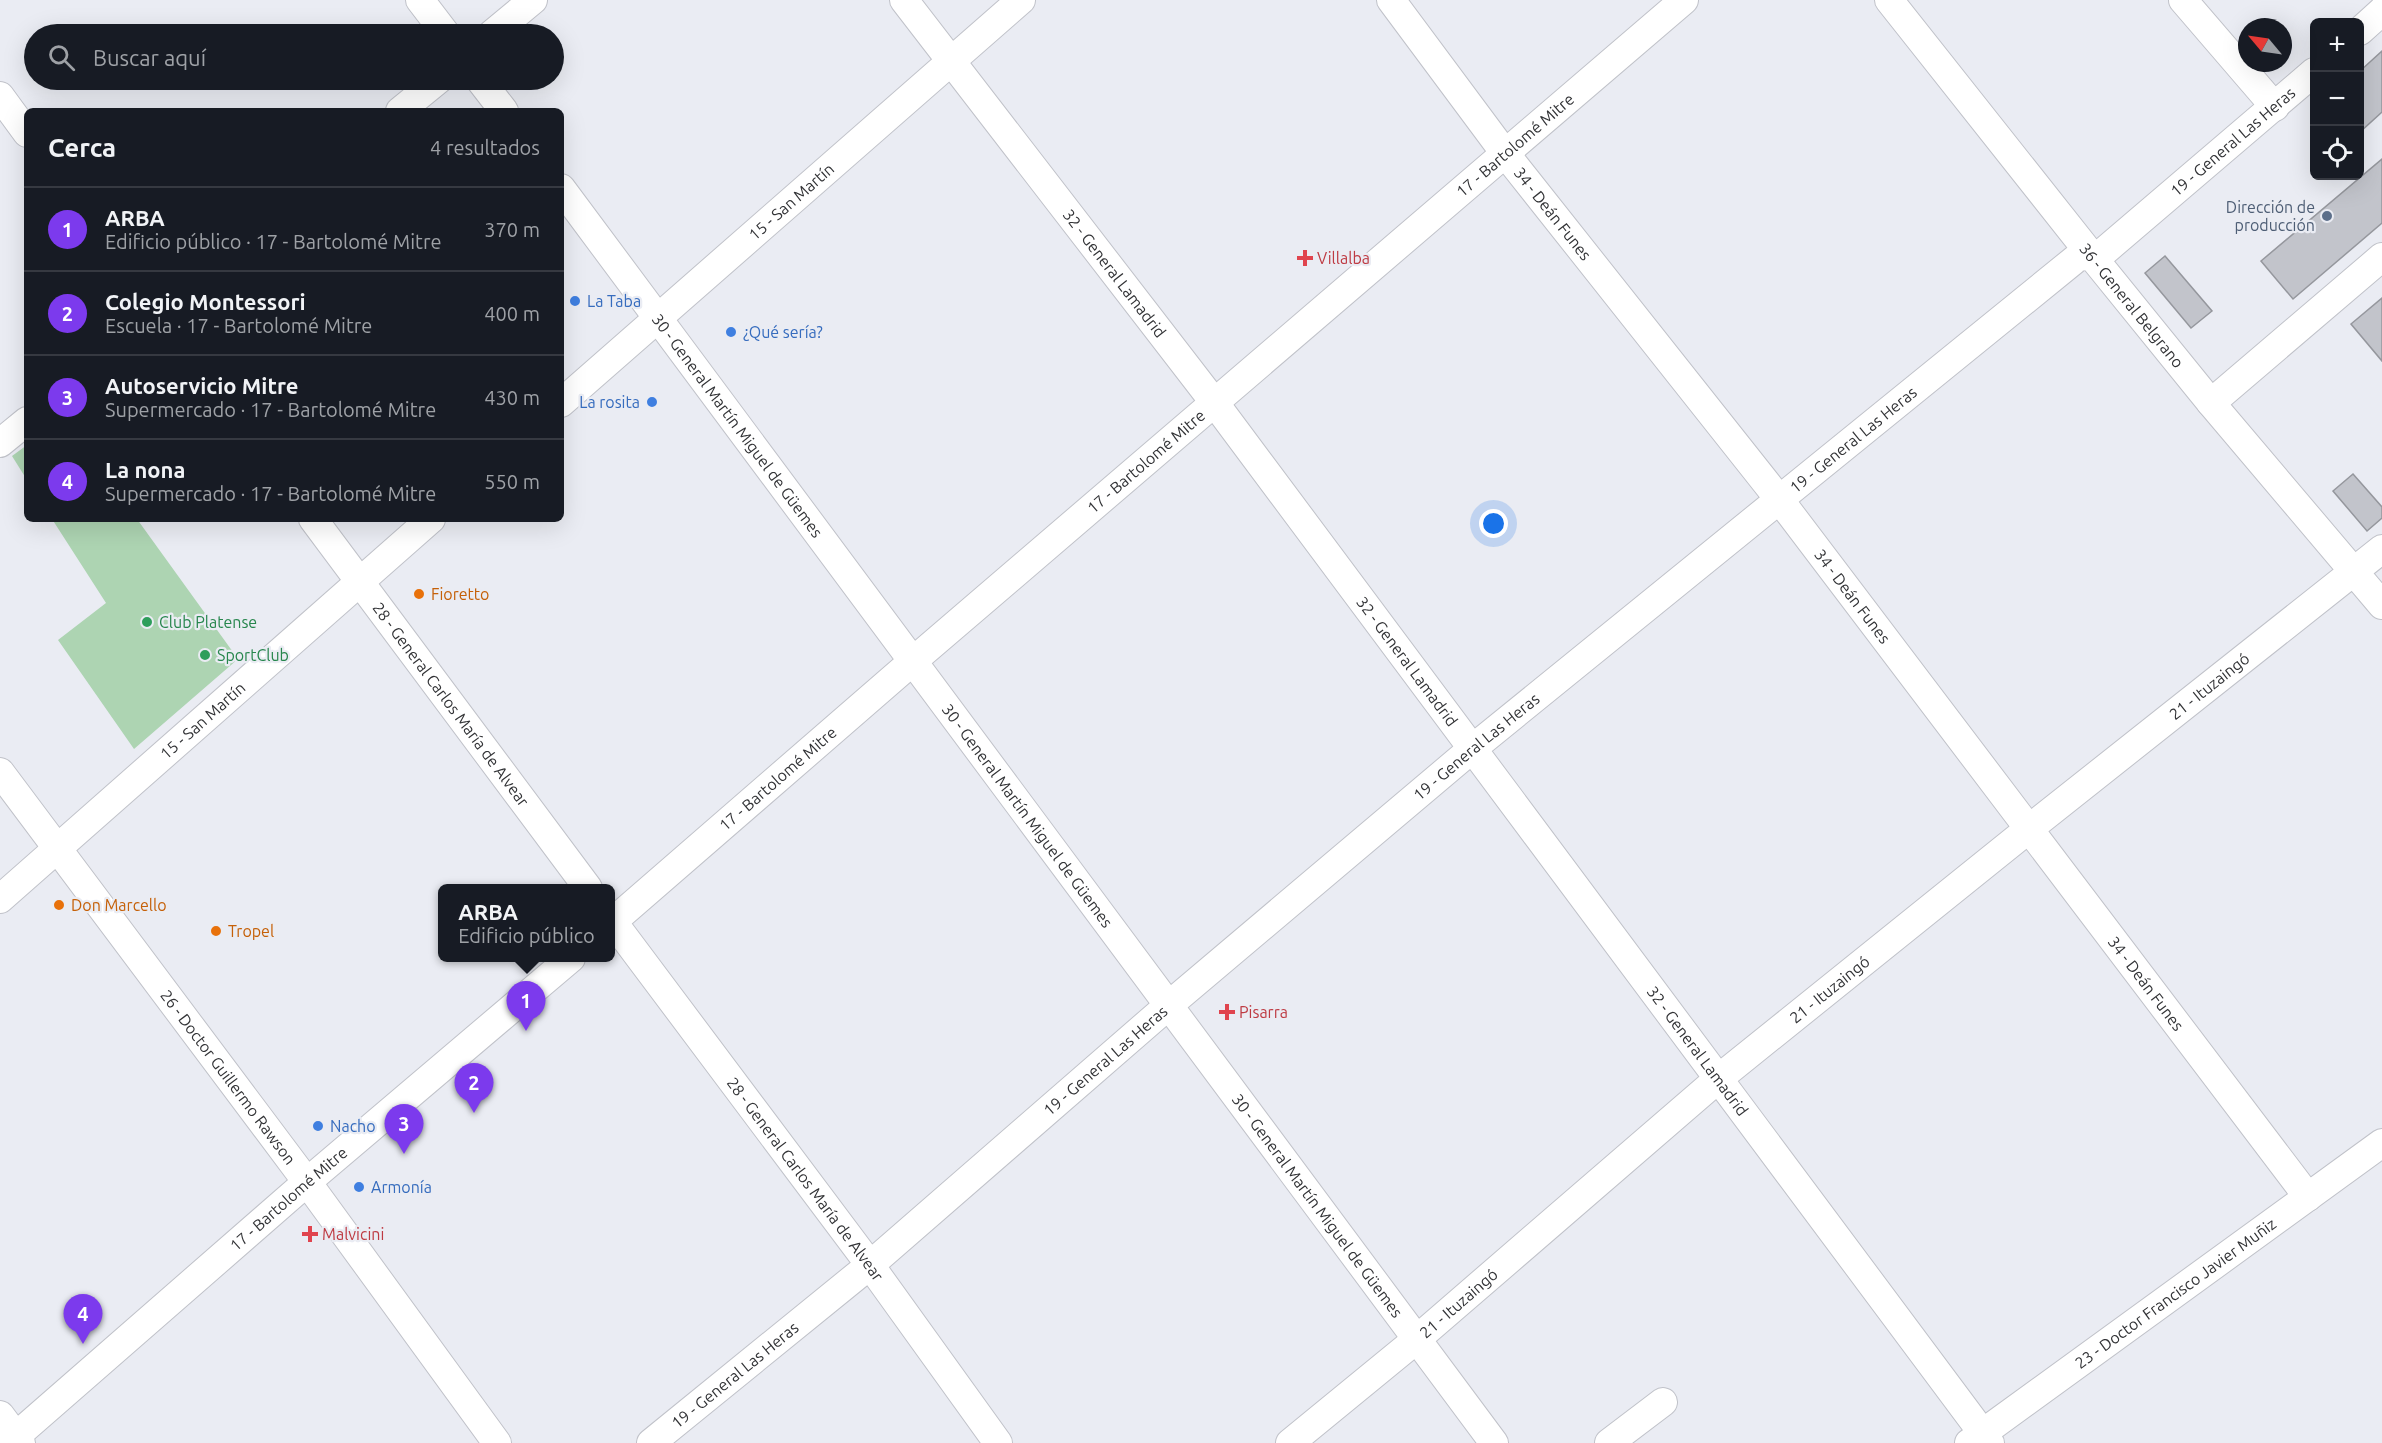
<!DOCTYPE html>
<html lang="es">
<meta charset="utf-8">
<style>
:root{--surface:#171b24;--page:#20242c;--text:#f1f3f6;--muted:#9ea1a6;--line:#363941;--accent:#7c3aed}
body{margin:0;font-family:Ubuntu,sans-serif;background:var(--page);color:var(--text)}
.controls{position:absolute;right:18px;top:18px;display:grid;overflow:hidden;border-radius:9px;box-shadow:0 6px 24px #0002}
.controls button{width:54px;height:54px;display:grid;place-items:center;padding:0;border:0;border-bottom:2px solid var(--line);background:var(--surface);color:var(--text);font:30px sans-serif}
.compass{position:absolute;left:2238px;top:18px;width:54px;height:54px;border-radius:50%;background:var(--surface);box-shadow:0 6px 24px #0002;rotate:299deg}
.you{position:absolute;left:1494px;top:524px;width:21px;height:21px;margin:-15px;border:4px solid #fff;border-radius:50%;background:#1a73e8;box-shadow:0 0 0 9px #1a73e833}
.badge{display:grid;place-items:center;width:39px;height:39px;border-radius:50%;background:var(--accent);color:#fff;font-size:20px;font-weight:700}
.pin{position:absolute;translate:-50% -50px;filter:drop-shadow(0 2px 3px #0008)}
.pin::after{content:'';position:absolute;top:32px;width:21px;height:18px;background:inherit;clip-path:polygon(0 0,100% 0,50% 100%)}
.popup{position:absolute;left:438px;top:884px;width:177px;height:78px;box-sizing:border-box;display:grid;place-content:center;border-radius:9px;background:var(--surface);filter:drop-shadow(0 2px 4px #0005);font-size:20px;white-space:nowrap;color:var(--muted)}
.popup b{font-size:22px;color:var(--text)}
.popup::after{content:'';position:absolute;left:50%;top:100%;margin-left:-12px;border:12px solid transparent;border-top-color:var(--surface)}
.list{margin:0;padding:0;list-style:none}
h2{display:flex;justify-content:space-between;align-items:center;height:78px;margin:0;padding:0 24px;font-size:26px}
h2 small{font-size:20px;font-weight:400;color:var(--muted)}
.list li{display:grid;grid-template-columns:39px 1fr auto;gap:18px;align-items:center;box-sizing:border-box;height:84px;padding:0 24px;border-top:2px solid var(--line)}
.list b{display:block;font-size:22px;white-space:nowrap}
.list p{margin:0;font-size:20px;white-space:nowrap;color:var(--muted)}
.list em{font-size:20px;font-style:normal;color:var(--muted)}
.icon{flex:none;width:33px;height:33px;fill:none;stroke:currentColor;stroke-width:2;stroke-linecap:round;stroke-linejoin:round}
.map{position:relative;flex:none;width:2382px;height:1443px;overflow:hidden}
.search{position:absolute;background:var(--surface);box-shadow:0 6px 24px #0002;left:24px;top:24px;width:540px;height:66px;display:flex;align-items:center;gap:15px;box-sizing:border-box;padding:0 21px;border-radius:33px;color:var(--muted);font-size:22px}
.panel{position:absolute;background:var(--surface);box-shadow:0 6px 24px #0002;left:24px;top:108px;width:540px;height:414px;border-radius:9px}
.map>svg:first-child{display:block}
.green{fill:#add4b2}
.building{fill:#c2c4cb;stroke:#95979d;stroke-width:1.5}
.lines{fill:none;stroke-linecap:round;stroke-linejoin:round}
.minor-casing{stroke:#c0c2c9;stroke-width:30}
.minor{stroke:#fff;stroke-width:28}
.service-dot{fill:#5c6f8a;stroke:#eaecf3;stroke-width:2}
.health-dot{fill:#e0444e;stroke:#eaecf3;stroke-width:2}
.shop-dot{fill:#3f7fe0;stroke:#eaecf3;stroke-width:2}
.food-dot{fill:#e8710a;stroke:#eaecf3;stroke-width:2}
.leisure-dot{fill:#2e9e5b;stroke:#eaecf3;stroke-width:2}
.labels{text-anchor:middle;stroke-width:4.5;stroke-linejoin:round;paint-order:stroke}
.street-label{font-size:16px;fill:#323336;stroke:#eaecf3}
.service-label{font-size:16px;fill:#4e5e75;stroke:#eaecf3;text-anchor:end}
.health-label{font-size:16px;fill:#be3a42;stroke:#eaecf3;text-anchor:start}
.shop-label{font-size:16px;fill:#366cbe;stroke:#eaecf3;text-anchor:start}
.food-label{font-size:16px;fill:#c56008;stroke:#eaecf3;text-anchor:start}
.leisure-label{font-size:16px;fill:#27864d;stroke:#eaecf3;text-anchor:start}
</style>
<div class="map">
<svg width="2382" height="1443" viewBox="0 0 2382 1443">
<rect width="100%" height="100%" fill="#eaecf3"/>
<!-- green -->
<path class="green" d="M27,445V480L12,456Z
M52,519H137L238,659L134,749L58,640L106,603Z"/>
<!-- building -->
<path class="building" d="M2382,51V112L2360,132V71Z
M2382,159V223L2293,299L2261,261Z
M2165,256L2212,311L2191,328L2145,273Z
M2382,298V361L2351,324Z
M2353,474L2382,507V518L2367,531L2333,491Z"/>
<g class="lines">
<!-- minor casing -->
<g class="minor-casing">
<g id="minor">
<path d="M420,0L446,34"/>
<path id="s1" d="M904,0L1214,402L1990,1443"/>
<path id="s2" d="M1391,0L1504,152L1779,499L2308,1197"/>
<path id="s3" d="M1889,0L2091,255L2211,403L2382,605"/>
<path d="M2183,0L2275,107"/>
<path d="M2360,31L2382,11"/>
<path d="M492,34L533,0"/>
<path d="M480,80L504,111"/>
<path d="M0,96L27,133"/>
<path d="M400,111L438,80"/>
<path id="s4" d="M561,188L1494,1443"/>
<path id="s5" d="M561,403L1021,0"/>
<path d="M2211,403L2382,257"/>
<path d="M0,443L27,421"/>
<path id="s6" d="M313,519L588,888"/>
<path id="s7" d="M0,772L307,1182L497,1443"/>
<path id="s8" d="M0,899L431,519"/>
<path id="s9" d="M610,918L870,1265L998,1443"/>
<path id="s10" d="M610,924L913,661L1684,0"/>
<path d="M0,1415L21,1443"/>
<path id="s11" d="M8,1443L307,1182L571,958"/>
<path id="s12" d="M651,1443L870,1265L1169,1005L1472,749L2078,257L2101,254L2314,72"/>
<path id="s13" d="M1290,1443L1417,1339L1718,1079L2030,828L2382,549"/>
<path d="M1609,1443L1663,1402"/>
<path id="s14" d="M1969,1443L2382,1143"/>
</g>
</g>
<!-- minor -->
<use href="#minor" class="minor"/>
</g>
<!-- markers -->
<circle class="service-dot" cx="2327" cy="216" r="6"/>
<g class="health-dot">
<path d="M1302 249h6v6h6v6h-6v6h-6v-6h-6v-6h6z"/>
<path d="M1224 1003h6v6h6v6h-6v6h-6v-6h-6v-6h6z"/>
<path d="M307 1225h6v6h6v6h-6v6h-6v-6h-6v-6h6z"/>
</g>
<g class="shop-dot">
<circle cx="575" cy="301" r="6"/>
<circle cx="731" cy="332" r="6"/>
<circle cx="652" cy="402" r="6"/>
<circle cx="318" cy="1126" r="6"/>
<circle cx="359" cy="1187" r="6"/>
</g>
<g class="food-dot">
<circle cx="419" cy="594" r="6"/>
<circle cx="59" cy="905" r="6"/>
<circle cx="216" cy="931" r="6"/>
</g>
<g class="leisure-dot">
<circle cx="147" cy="622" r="6"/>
<circle cx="205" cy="655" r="6"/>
</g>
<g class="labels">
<!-- street labels -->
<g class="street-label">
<text dy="6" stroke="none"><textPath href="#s12" startOffset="2052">19 - General Las Heras</textPath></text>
<text dy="6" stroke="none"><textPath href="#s10" startOffset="1194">17 - Bartolomé Mitre</textPath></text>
<text dy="6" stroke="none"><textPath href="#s5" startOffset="306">15 - San Martín</textPath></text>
<text dy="6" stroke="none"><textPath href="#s2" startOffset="268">34 - Deán Funes</textPath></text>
<text dy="6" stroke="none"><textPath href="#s1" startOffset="345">32 - General Lamadrid</textPath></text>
<text dy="6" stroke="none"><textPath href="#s3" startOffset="390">36 - General Belgrano</textPath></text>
<text dy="6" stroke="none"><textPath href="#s4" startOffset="296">30 - General Martín Miguel de Güemes</textPath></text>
<text dy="6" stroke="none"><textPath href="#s12" startOffset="1566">19 - General Las Heras</textPath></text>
<text dy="6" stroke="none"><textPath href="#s10" startOffset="708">17 - Bartolomé Mitre</textPath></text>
<text dy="6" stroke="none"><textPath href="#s2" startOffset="754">34 - Deán Funes</textPath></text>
<text dy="6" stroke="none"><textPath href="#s1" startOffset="831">32 - General Lamadrid</textPath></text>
<text dy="6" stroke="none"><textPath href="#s13" startOffset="1191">21 - Ituzaingó</textPath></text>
<text dy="6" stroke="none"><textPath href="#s6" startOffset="231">28 - General Carlos María de Alvear</textPath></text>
<text dy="6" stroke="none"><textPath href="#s8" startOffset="270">15 - San Martín</textPath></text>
<text dy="6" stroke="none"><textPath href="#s12" startOffset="1080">19 - General Las Heras</textPath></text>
<text dy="6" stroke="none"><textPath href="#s10" startOffset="222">17 - Bartolomé Mitre</textPath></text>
<text dy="6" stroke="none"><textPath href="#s4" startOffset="782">30 - General Martín Miguel de Güemes</textPath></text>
<text dy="6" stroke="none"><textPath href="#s2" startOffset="1240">34 - Deán Funes</textPath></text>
<text dy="6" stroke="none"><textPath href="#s13" startOffset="705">21 - Ituzaingó</textPath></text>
<text dy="6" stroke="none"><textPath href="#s1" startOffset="1317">32 - General Lamadrid</textPath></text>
<text dy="6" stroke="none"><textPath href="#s12" startOffset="594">19 - General Las Heras</textPath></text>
<text dy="6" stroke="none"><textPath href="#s7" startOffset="381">26 - Doctor Guillermo Rawson</textPath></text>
<text dy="6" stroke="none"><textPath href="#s9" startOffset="326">28 - General Carlos María de Alvear</textPath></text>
<text dy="6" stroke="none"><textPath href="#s11" startOffset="372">17 - Bartolomé Mitre</textPath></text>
<text dy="6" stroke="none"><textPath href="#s4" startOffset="1268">30 - General Martín Miguel de Güemes</textPath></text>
<text dy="6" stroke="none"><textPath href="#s14" startOffset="255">23 - Doctor Francisco Javier Muñiz</textPath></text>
<text dy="6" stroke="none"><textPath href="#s13" startOffset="219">21 - Ituzaingó</textPath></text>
<text dy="6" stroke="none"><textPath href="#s12" startOffset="108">19 - General Las Heras</textPath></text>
</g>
<!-- service labels -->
<g class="service-label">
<text x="2315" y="213">Dirección de<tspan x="2315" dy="18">producción</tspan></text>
</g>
<!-- health labels -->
<g class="health-label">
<text x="1317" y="264">Villalba</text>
<text x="1239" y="1018">Pisarra</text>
<text x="322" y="1240">Malvicini</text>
</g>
<!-- shop labels -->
<g class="shop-label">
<text x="587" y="307">La Taba</text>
<text x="743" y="338">¿Qué sería?</text>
<text x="640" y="408" text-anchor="end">La rosita</text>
<text x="330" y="1132">Nacho</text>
<text x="371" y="1193">Armonía</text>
</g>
<!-- food labels -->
<g class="food-label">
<text x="431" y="600">Fioretto</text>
<text x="71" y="911">Don Marcello</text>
<text x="228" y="937">Tropel</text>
</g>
<!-- leisure labels -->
<g class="leisure-label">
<text x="159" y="628">Club Platense</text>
<text x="217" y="661">SportClub</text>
</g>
</g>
</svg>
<div class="controls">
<button>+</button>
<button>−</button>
<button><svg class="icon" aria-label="locate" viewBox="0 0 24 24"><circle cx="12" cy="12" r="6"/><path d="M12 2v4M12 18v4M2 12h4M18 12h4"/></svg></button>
</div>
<svg class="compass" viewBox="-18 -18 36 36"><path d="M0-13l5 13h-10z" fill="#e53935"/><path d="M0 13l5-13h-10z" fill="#9ea1a6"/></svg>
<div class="you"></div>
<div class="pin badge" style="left:526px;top:1031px">1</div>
<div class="popup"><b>ARBA</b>Edificio público</div>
<div class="pin badge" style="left:474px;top:1113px">2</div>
<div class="pin badge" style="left:404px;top:1154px">3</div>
<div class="pin badge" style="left:83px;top:1344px">4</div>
<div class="search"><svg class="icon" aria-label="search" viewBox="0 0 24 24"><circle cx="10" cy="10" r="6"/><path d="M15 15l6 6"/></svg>Buscar aquí</div>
<section class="panel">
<h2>Cerca<small>4 resultados</small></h2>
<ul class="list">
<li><span class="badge">1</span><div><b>ARBA</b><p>Edificio público · 17 - Bartolomé Mitre</p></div><em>370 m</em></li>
<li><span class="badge">2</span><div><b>Colegio Montessori</b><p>Escuela · 17 - Bartolomé Mitre</p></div><em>400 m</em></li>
<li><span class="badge">3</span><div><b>Autoservicio Mitre</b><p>Supermercado · 17 - Bartolomé Mitre</p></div><em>430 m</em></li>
<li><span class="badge">4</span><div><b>La nona</b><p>Supermercado · 17 - Bartolomé Mitre</p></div><em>550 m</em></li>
</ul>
</section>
</div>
